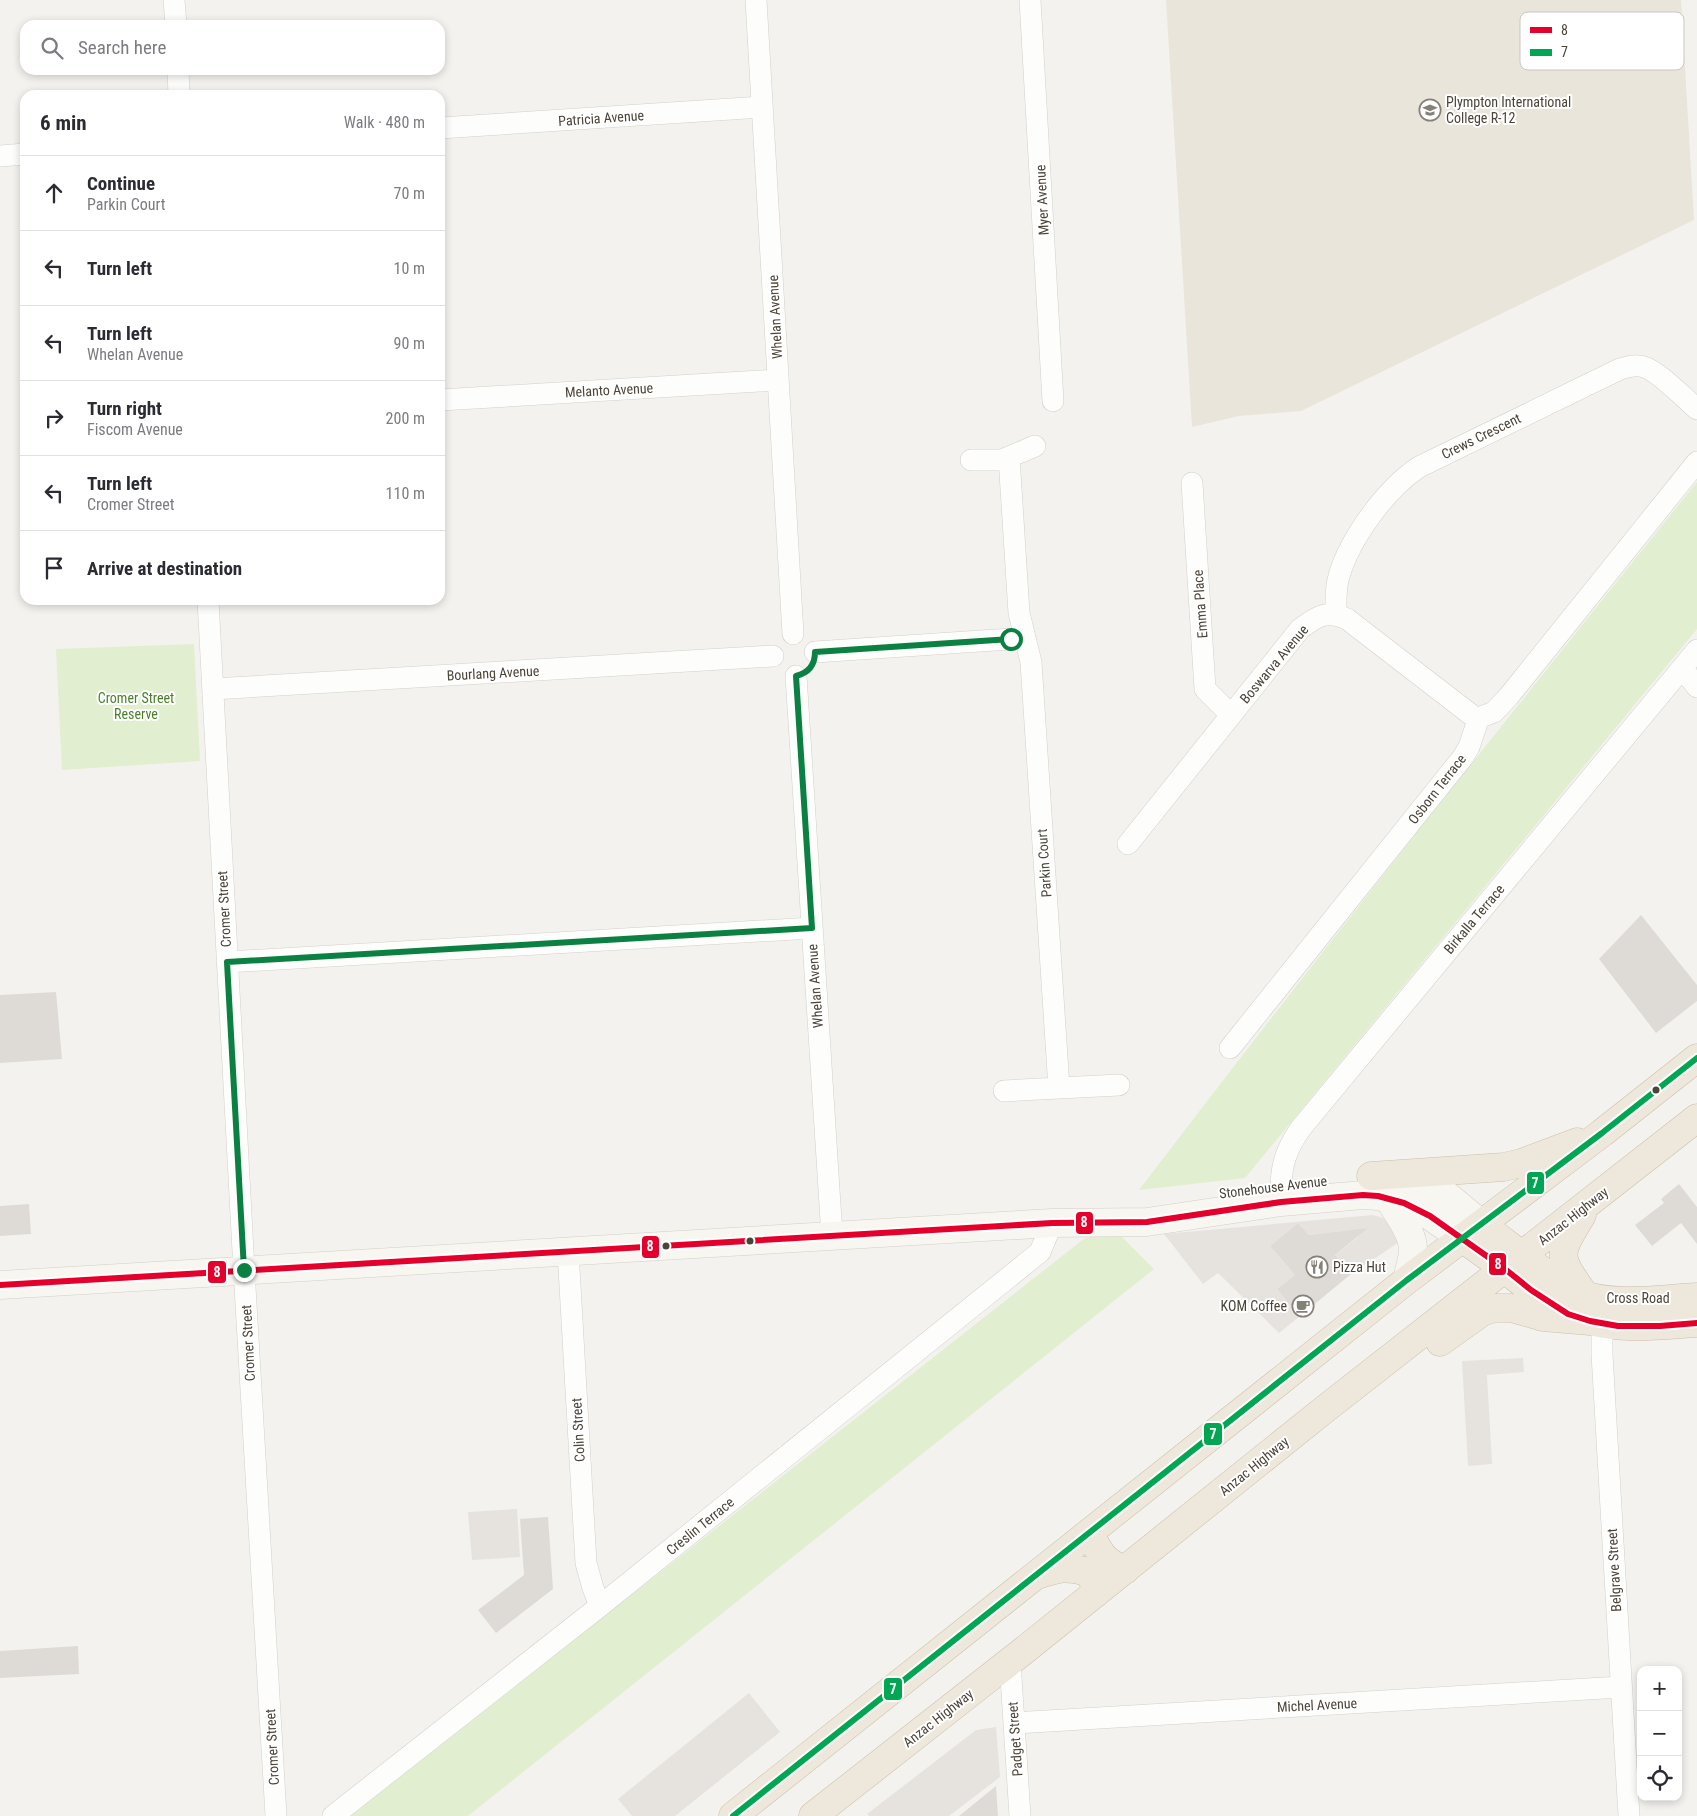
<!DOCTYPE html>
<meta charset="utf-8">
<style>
:root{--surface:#fff;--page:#f2f2f3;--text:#2b2b33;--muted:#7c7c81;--line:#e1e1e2}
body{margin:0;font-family:"Roboto Condensed",sans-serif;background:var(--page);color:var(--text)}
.controls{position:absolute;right:15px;bottom:15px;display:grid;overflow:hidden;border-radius:10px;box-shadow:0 2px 8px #0003}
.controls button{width:45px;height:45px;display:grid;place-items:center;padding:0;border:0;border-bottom:1px solid var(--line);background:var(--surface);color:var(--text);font:25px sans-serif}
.stop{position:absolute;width:15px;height:15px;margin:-11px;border:4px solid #0b8043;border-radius:50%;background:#fff}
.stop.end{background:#0b8043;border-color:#fff;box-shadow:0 1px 5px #0008}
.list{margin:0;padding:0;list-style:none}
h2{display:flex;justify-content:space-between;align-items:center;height:65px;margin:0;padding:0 20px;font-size:21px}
h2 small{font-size:16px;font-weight:400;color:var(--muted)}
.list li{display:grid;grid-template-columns:32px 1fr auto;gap:15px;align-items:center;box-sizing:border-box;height:75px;padding:0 20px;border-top:1px solid var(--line)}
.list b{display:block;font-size:19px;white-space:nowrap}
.list p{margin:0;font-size:16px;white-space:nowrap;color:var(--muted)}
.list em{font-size:16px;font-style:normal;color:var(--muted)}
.icon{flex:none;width:28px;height:28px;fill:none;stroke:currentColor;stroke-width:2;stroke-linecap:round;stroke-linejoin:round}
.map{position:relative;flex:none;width:1697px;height:1816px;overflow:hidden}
.search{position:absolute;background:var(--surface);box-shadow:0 2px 8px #0003;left:20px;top:20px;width:425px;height:55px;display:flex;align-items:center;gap:12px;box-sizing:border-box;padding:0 18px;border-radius:15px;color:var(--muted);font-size:19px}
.panel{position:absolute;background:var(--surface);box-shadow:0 2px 8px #0003;left:20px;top:90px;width:425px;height:515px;border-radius:15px}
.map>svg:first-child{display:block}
.education{fill:#eae5da}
.green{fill:#e1eecf}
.parking{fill:#e6e3df}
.building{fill:#dedbd6}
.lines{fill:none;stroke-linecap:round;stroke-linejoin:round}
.street-casing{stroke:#d2d0cb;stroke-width:22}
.secondary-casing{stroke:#d3cfc5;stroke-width:29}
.highway-casing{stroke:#ccbfa9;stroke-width:29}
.street{stroke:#fdfdfc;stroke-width:21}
.secondary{stroke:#f7f6f1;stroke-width:28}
.highway{stroke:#ede8db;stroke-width:28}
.bus-1-casing{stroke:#fff;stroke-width:10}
.bus-2-casing{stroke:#fff;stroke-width:10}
.bus-1{stroke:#e4002b;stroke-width:6}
.bus-2{stroke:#00a651;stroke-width:6}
.route{stroke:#0b8043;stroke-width:6}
.bus-dot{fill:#4b4439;stroke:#fff;stroke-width:2}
.labels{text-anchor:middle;stroke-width:4;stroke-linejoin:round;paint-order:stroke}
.poi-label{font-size:14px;fill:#4b4439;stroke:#fff;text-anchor:start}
.street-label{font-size:14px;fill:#4b4439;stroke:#fff}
.park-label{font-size:14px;fill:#4a7f2a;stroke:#fff}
.key{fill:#fff;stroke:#c9c7c4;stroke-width:1}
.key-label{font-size:14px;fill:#4b4439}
.line-badge{stroke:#fff;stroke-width:2}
.badge-label{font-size:14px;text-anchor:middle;font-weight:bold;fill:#fff}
</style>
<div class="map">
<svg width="1697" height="1816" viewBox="0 0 1697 1816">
<rect width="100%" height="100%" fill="#f4f2ee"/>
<!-- education -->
<path class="education" d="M1166,0H1681L1694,220L1301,411L1239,416L1192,427Z"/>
<!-- green -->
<path class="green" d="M1697,482V629L1245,1178L1139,1190C1321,951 1509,716 1697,482Z
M194,644L200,761L62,770L56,649Z
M1118,1233L1154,1269L468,1816H351L1085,1238Z"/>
<!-- parking -->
<path class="parking" d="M1373,1215L1383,1218L1391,1226L1398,1236V1243L1351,1274L1335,1255L1358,1237L1353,1230L1309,1235L1298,1223L1270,1246L1295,1275L1277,1289L1299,1317L1279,1333L1218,1273L1203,1284L1164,1234Z
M1523,1358L1524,1372L1487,1375L1492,1464L1468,1466L1462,1361Z
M517,1509L520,1557L472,1560L468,1512Z
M749,1693L780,1732L675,1816H632L618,1799Z
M996,1727L1000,1777L949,1816H869L867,1814L976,1730Z"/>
<!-- building -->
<path class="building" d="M1641,915L1697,985V1001L1656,1033L1599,959Z
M56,992L62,1059L0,1063V995Z
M1679,1184L1697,1207V1244L1681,1223L1652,1246L1635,1225L1664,1203L1661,1199Z
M29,1204L31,1234L0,1236V1206Z
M1298,1223L1309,1235L1368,1228L1335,1255L1351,1274L1299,1317L1277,1289L1295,1275L1270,1246Z
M548,1517L553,1589L496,1633L478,1610L524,1575L520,1519Z
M78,1646L79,1674L0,1678V1651Z
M996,1786L998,1816H959Z"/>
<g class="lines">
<!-- street casing -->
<g class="street-casing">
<path id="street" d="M174,0L176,25
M756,0L793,634
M1030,0L1053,401
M178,70L179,95
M440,128L762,107
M0,156L25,154
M440,400L778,380
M1009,457L1019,613L1031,662L1059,1088L1119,1085
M971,460H1002L1035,446
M1192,483L1205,689L1231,715
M208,600L244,1270L276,1816
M1336,615C1336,602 1335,589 1339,576C1350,538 1386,489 1419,467L1620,369C1628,367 1636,364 1644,367C1658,371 1684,398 1697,409
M815,652L1025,638
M1682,668L1697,687
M796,676L832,1236
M213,689L773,656
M1128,844L1300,629C1317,616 1326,610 1347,619L1478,720
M227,962L812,928
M1230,1048L1463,757L1469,747L1478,720L1481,717L1494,712L1509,696L1697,462
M1004,1091L1059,1088
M1281,1202C1280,1171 1283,1153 1301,1128L1697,650
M568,1251L586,1563L593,1588L600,1606
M1602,1324V1354L1629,1816
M1010,1662L1020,1816
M1014,1723L1621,1687
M333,1816L600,1606L1040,1252L1052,1223"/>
</g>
<!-- secondary casing -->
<g class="secondary-casing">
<path id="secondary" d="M1395,1177L1439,1189L1481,1224
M1389,1199C1397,1213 1413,1232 1413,1249C1413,1260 1409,1270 1407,1280
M0,1285L1052,1223L1147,1222L1281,1202L1363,1195L1378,1196L1404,1203L1430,1216L1462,1238"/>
</g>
<!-- highway casing -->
<g class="highway-casing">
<path id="highway" d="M1371,1176L1504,1167L1521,1163L1577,1142
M1582,1215C1557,1256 1557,1255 1584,1294
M1481,1224C1501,1239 1520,1254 1540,1269C1550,1277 1562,1287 1575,1292C1612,1307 1658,1299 1697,1297
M1462,1238C1477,1249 1492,1259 1506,1270C1531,1290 1558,1313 1590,1321C1624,1330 1662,1325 1697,1323
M1440,1342L1482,1312L1495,1308H1512L1543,1317L1590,1321
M1090,1532C1098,1552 1104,1562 1125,1570
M1037,1575C1059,1568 1065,1566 1088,1572L1094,1582L1096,1593
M733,1816L1407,1280L1602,1133L1697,1058
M813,1816L1022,1652L1325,1409L1697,1118"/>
</g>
<!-- street -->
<use href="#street" class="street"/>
<!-- secondary -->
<use href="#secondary" class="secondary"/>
<!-- highway -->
<use href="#highway" class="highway"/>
<!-- bus-1 casing -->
<g class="bus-1-casing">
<path id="bus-1" d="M0,1285L1052,1223L1147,1222L1281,1202L1363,1195L1378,1196L1404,1203L1430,1216L1505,1269L1531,1290L1568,1314L1590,1321L1618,1326H1660L1697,1323"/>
</g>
<!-- bus-2 casing -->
<g class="bus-2-casing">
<path id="bus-2" d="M733,1816L1407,1280L1602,1133L1697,1058"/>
</g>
<!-- bus-1 -->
<use href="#bus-1" class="bus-1"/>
<!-- bus-2 -->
<use href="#bus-2" class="bus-2"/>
</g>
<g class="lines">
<!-- route -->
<path class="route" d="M244,1270L227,962L812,928L796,676C808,673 815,665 815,652L1011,639"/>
</g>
<!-- icons -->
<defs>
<g id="school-ring" transform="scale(1.125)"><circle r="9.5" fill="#fff" stroke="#868178" stroke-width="1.5"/><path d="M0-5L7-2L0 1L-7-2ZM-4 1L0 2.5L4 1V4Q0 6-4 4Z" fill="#868178"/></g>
<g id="restaurant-ring" transform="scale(1.125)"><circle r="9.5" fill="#fff" stroke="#868178" stroke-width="1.5"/><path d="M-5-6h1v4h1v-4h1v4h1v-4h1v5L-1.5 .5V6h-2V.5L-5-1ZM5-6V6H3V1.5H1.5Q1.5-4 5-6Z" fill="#868178"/></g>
<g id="cafe-ring" transform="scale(1.125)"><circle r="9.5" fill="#fff" stroke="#868178" stroke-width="1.5"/><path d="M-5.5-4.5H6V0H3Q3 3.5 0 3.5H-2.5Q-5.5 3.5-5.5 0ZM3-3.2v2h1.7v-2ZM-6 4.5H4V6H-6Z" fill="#868178"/></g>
</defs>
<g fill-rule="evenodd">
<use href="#school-ring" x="1430" y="110"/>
<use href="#restaurant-ring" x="1317" y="1267"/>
<use href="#cafe-ring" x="1303" y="1306"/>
</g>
<!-- markers -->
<g class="bus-dot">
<circle cx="1656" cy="1090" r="4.5"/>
<circle cx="750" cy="1241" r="4.5"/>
<circle cx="666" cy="1246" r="4.5"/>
</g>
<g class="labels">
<!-- poi labels -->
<g class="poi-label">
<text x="1446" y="107">Plympton International<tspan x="1446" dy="16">College R-12</tspan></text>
<text x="1333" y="1272">Pizza Hut</text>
<text x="1287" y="1311" text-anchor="end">KOM Coffee</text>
</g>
<!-- street labels -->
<g class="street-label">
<text transform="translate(601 118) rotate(-4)" y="5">Patricia Avenue</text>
<text transform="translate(1042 200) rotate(-93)" y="5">Myer Avenue</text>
<text transform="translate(775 317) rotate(-93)" y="5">Whelan Avenue</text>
<text transform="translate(609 390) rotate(-3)" y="5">Melanto Avenue</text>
<text transform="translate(1481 436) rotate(-26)" y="5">Crews Crescent</text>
<text transform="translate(1200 604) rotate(-94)" y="5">Emma Place</text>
<text transform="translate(1274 664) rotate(-50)" y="5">Boswarva Avenue</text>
<text transform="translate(493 673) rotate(-3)" y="5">Bourlang Avenue</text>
<text transform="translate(1437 789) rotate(-52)" y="5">Osborn Terrace</text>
<text transform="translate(1044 863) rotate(-94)" y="5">Parkin Court</text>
<text transform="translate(224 909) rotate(-93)" y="5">Cromer Street</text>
<text transform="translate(1474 919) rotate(-50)" y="5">Birkalla Terrace</text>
<text transform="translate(815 986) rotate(-94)" y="5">Whelan Avenue</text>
<text transform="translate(1273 1187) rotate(-7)" y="5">Stonehouse Avenue</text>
<text transform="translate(1573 1216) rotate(-38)" y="5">Anzac Highway</text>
<text x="1638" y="1303">Cross Road</text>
<text transform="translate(248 1343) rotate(-93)" y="5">Cromer Street</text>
<text transform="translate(578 1430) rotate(-93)" y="5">Colin Street</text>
<text transform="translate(1254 1466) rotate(-39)" y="5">Anzac Highway</text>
<text transform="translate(700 1526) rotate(-39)" y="5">Creslin Terrace</text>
<text transform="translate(1614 1570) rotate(-93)" y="5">Belgrave Street</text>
<text transform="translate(1317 1705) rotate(-3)" y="5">Michel Avenue</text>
<text transform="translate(938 1718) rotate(-38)" y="5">Anzac Highway</text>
<text transform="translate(1015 1739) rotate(-94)" y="5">Padget Street</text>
<text transform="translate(272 1747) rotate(-93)" y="5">Cromer Street</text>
</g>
<!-- park labels -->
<g class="park-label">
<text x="136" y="703">Cromer Street<tspan x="136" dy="16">Reserve</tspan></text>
</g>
</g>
<!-- legend -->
<rect x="1520" y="12" width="164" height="58" rx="8" class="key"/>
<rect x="1530" y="27" width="22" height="6" fill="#e4002b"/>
<rect x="1530" y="49" width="22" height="7" fill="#00a651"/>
<g class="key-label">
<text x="1561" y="35">8</text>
<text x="1561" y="57">7</text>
</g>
<g class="line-badge">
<rect x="1526" y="1171" width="19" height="24" rx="5" fill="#00a651"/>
<rect x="1075" y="1211" width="19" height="24" rx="5" fill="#e4002b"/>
<rect x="641" y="1235" width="19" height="24" rx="5" fill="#e4002b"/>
<rect x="1488" y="1252" width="19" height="24" rx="5" fill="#e4002b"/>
<rect x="207" y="1260" width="20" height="24" rx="5" fill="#e4002b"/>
<rect x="1203" y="1422" width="20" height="24" rx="5" fill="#00a651"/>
<rect x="883" y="1677" width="20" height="24" rx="5" fill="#00a651"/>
</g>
<g class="badge-label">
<text x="1535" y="1188">7</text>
<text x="1084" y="1227">8</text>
<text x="650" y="1251">8</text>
<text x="1498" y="1269">8</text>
<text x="217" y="1277">8</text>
<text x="1213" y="1439">7</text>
<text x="893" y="1694">7</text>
</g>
</svg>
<div class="controls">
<button>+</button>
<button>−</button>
<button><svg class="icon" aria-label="locate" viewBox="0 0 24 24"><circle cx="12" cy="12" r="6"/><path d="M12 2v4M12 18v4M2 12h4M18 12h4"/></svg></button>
</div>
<div class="stop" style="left:1011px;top:639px"></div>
<div class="stop end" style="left:244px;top:1270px"></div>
<div class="search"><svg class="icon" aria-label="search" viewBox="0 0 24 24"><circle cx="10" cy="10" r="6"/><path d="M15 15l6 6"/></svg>Search here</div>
<section class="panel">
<h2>6 min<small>Walk · 480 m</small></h2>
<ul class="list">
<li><svg class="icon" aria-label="ahead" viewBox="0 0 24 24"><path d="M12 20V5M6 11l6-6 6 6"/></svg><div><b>Continue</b><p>Parkin Court</p></div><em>70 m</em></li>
<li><svg class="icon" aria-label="left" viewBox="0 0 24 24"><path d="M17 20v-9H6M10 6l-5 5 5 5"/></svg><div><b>Turn left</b></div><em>10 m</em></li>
<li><svg class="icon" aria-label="left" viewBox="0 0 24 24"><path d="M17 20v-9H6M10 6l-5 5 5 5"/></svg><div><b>Turn left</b><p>Whelan Avenue</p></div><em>90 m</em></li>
<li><svg class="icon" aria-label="right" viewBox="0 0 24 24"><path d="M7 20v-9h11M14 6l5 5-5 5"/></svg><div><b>Turn right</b><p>Fiscom Avenue</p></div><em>200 m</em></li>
<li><svg class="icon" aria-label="left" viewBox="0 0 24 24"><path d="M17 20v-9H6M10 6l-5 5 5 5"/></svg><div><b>Turn left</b><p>Cromer Street</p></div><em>110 m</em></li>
<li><svg class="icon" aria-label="arrive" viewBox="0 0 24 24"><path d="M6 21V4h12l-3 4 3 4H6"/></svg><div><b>Arrive at destination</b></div></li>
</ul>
</section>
</div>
